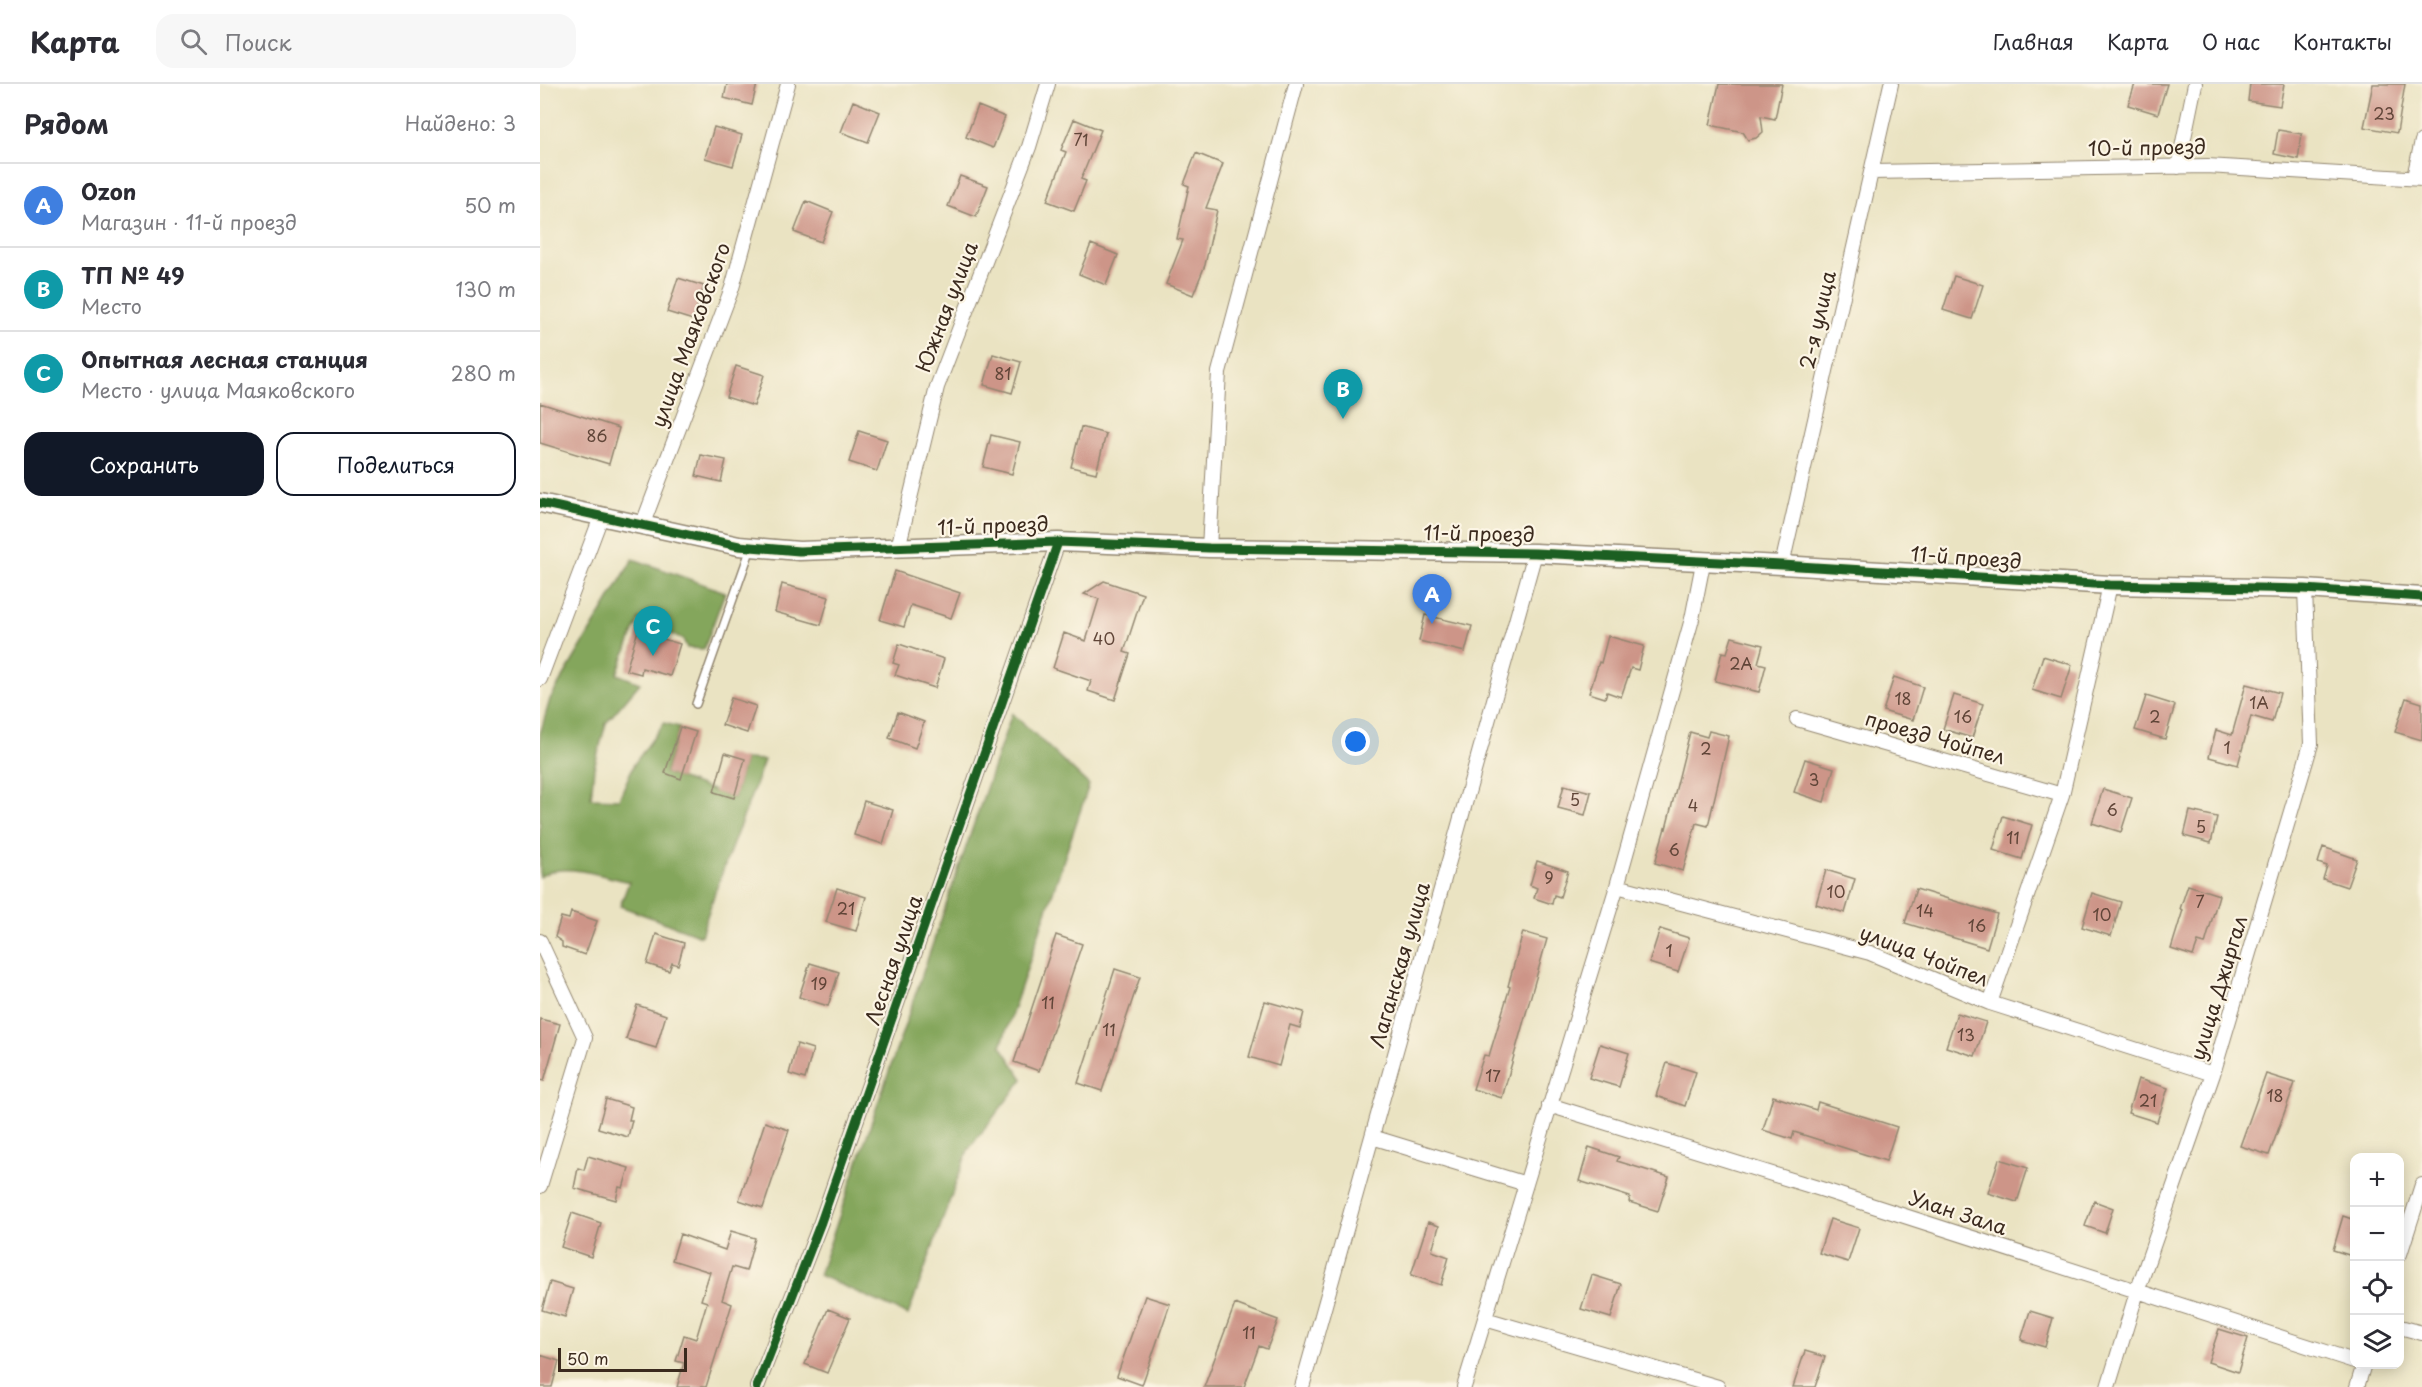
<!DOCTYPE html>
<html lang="ru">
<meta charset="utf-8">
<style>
:root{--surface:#fff;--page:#f7f7f7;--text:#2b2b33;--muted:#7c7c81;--line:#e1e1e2;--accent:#111827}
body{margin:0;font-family:"Playpen Sans",sans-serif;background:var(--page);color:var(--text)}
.controls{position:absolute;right:18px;bottom:18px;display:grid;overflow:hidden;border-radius:12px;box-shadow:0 3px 15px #0003}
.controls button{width:54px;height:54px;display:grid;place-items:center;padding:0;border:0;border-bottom:2px solid var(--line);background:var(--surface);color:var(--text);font:30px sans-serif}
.scale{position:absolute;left:18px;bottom:15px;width:129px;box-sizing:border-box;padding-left:6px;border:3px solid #3b2a1e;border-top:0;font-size:16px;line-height:21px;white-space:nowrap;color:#3b2a1e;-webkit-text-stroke:4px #fcf5e5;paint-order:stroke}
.you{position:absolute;left:816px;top:658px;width:21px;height:21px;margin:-15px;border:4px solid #fff;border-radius:50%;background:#1a73e8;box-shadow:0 0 0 9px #1a73e833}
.badge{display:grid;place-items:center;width:39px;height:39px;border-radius:50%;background:var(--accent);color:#fff;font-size:20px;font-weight:700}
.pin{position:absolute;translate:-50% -50px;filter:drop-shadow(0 2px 3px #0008)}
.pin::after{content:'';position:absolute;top:32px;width:21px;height:18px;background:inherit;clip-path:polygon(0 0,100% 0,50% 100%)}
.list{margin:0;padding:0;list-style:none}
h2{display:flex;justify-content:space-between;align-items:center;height:78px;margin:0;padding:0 24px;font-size:26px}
h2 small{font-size:20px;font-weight:400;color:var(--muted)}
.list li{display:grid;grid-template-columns:39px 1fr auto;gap:18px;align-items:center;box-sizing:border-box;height:84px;padding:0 24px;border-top:2px solid var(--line)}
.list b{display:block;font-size:22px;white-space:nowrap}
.list p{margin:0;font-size:20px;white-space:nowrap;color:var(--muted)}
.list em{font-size:20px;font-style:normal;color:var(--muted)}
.actions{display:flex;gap:12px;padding:18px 24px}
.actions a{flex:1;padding:14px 0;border:2px solid var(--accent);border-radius:18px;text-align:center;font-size:21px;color:var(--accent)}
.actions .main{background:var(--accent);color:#fff}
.icon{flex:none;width:33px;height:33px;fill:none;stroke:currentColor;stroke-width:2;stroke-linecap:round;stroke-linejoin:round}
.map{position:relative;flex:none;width:1882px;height:1303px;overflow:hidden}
header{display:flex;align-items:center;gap:36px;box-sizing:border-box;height:84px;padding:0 30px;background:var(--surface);border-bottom:2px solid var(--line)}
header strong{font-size:28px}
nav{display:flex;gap:33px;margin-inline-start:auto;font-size:21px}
.search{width:420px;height:54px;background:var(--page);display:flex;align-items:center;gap:15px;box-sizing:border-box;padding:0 21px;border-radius:18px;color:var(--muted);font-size:22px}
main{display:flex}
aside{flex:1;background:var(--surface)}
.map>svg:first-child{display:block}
.forest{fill:#84a65b;stroke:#60683c;stroke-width:1.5}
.building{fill:#cd9588}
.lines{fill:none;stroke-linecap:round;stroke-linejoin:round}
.service-casing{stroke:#928670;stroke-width:10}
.minor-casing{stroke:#928670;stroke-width:16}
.tertiary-casing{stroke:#928670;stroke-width:21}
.service{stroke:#fff;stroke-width:7}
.minor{stroke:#fff;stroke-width:14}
.tertiary{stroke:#fff;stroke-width:18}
.cycleway-casing{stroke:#fcf5e5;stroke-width:13}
.cycleway{stroke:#1b5e20;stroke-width:9}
.labels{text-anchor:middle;stroke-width:4.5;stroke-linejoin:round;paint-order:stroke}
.number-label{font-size:16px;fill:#604538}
.street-label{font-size:20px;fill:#3b2a1e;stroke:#fcf5e5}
</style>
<header>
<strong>Карта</strong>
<div class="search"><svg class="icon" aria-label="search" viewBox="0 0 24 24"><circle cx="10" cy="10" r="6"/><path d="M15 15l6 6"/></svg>Поиск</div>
<nav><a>Главная</a><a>Карта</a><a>О нас</a><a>Контакты</a></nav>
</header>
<main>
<aside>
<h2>Рядом<small>Найдено: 3</small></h2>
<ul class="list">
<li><span class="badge" style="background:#3f7fe0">A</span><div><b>Ozon</b><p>Магазин · 11-й проезд</p></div><em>50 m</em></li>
<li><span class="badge" style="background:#0f9aa8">B</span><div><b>ТП № 49</b><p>Место</p></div><em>130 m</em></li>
<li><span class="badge" style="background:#0f9aa8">C</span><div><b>Опытная лесная станция</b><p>Место · улица Маяковского</p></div><em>280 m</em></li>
</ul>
<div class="actions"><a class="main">Сохранить</a><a>Поделиться</a></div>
</aside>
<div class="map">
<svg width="1882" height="1303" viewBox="0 0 1882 1303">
<rect width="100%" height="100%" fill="#fcf5e5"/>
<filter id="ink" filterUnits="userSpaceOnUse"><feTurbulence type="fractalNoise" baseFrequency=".0167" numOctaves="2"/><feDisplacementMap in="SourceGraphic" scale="12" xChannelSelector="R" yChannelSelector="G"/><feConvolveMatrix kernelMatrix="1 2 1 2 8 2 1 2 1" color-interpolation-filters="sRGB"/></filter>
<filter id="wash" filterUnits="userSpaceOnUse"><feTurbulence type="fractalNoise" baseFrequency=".008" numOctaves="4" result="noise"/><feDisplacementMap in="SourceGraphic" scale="24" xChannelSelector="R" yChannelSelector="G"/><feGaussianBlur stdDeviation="1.35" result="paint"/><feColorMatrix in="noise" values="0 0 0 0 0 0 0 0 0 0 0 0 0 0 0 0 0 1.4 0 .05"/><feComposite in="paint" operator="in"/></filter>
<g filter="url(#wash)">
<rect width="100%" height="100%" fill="#eae3c2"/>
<!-- forest -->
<path class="forest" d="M93,475L185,508L164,565L147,564L143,555L99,535L77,590L100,599L66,639L54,684L51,714L79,715L94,680L124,639L140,643L125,689L194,714L205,675L224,676C204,735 178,792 161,852L80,822L89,798C65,793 21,776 0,793V650L10,615Z
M472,629L549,701L461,962L483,995L428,1066L368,1231L279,1191Z"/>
<g id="blocks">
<!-- building -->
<path class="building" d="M187,0H217L212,21L184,14Z
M1179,0H1242L1235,35L1221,32L1223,48L1216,54L1208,56L1203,48L1170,41Z
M1595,0H1627L1618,30L1588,21Z
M1710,0H1744L1740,22L1708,17Z
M1833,0H1865L1857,49L1824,43Z
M313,17L340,28L328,58L301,48Z
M438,22L465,33L453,64L426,53Z
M534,35L561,46L541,95L546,97L534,127L507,117L526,68L521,66Z
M174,43L202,51L193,82L165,74Z
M1738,46L1762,50L1758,75L1734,70Z
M656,69L683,80L666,124L677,126L665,181L653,211L626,200L643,156L637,155L649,102L644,100Z
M420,92L448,102L436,133L408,122Z
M266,117L293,128L281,158L254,148Z
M551,160L578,171L566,201L539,190Z
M1414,192L1443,201L1432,235L1403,226Z
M138,194L164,202L153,236L127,228Z
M453,270L481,278L472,309L444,301Z
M196,282L224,291L214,322L186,313Z
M0,319L79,344L69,380L0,359Z
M541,343L566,350L556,389L531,383Z
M319,347L347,356L337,387L309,378Z
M451,351L480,358L472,390L443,383Z
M161,371L186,376L181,398L156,392Z
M355,487L420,509L411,534L371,521L364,543L340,536Z
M564,497L603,510L584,568L590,570L575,616L548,607L551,597L513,584L524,549L546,557L559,515L544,510Z
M242,500L289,513L281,541L235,528Z
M885,531L932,542L925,568L879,557Z
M99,543L114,548L113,552L140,560L130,592L102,584L101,590L86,586Z
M1068,552L1104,562L1098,586L1091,584L1081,613L1067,608L1065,614L1049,609L1059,578L1061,579Z
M1192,553L1223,561L1218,579L1226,581L1219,608L1175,597L1182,568L1187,569Z
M359,560L404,575L395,604L355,591L359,581L353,579Z
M1503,572L1532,581L1521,615L1492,606Z
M1354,593L1383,603L1373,636L1343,627Z
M1706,600L1740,609L1732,638L1711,632L1698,681L1669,673L1676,646L1692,651Z
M1414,611L1443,620L1432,654L1403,645Z
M1606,612L1635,621L1625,655L1595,646Z
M191,614L216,622L207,649L182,641Z
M1866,614L1882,619V656L1855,648Z
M358,628L384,638L375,664L349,654Z
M140,643L156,648L141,695L125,689Z
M1169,647L1189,652L1168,742L1156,739L1143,787L1115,779L1125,744L1126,745L1150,648L1167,653Z
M185,669L205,675L194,714L174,708Z
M1265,675L1294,684L1284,718L1254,708Z
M1024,701L1051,708L1045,731L1018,724Z
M1563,705L1592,714L1581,748L1552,739Z
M324,717L353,726L343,760L314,751Z
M1650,727L1677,733L1671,759L1644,752Z
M1463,732L1492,741L1482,775L1453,766Z
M1783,763L1817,775L1807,803L1783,795L1787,782L1778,779Z
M997,777L1028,787L1020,813L1014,811L1012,820L994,814L997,804L990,801Z
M1286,786L1315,795L1305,829L1276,820Z
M1648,801L1679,811L1665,860L1658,858L1653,872L1631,865L1643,826L1640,825Z
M297,804L326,813L316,847L286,838Z
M1376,805L1457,830L1447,864L1365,839Z
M1552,809L1581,818L1571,852L1542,843Z
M31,828L57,837L45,871L22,863V858L15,853L21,833L29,835Z
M1120,845L1149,854L1138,888L1109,879Z
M983,848L1007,855L962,1014L933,1005L944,971L949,972L970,903L968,902Z
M116,850L144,859L138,881L132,879L129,887L107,880Z
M516,851L542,860L499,987L474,978Z
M270,879L299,888L288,922L259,913Z
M575,885L600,893L562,1007L538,999Z
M725,917L764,928L760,944L750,941L739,982L709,973Z
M97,921L126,931L116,964L86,955Z
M1417,929L1446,938L1435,972L1406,963Z
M0,935L20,940L4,997L0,996Z
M257,960L273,965L265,995L249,990Z
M1060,960L1089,969L1079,1003L1049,994Z
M1127,979L1156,988L1145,1022L1116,1012Z
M1726,990L1755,999L1729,1071L1700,1062Z
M1598,995L1628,1004L1617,1038L1588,1029Z
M1233,1012L1276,1026L1278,1018L1357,1043L1346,1077L1254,1048L1252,1055L1223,1046Z
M66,1015L92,1023L89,1036H92L88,1053L58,1044Z
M225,1038L249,1046L223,1124L199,1116Z
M1049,1063L1079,1073L1077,1077L1129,1093L1118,1127L1089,1118L1090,1113L1039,1097Z
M48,1072L89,1084L83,1104L79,1103L76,1116L34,1104L38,1084L44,1086Z
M1459,1075L1488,1084L1477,1118L1448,1109Z
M1554,1117L1573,1124L1565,1149L1545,1142Z
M32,1129L61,1139L51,1173L21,1163Z
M1803,1132L1815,1136V1173L1793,1166Z
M1290,1135L1319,1144L1308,1178L1279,1169Z
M888,1138L899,1142L892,1167L909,1173L901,1201L871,1191Z
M191,1147L215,1154L206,1187L192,1183L182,1216L192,1220L166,1303H137L144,1279L136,1277L144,1251L156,1255L167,1218L161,1216L170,1188L132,1176L140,1150L185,1166Z
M1052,1191L1081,1200L1071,1234L1041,1225Z
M10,1198L33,1205L25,1233L2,1226Z
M605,1212L630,1220L602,1301L577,1292Z
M695,1220L738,1236L727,1265L719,1262L704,1303H664Z
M288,1225L310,1234L287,1289L265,1280Z
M1490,1227L1513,1234L1505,1263L1481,1256Z
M1679,1245L1708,1254L1698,1288L1668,1278Z
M1265,1267L1285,1273L1275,1303H1253Z
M0,1271L19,1277L12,1303H0Z"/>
</g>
</g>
<g filter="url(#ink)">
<use href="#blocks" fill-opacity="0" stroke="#928670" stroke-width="1.5"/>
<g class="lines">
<!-- service casing -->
<g class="service-casing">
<path id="service" d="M156,620L211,464"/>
</g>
<!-- minor casing -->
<g class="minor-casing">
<path id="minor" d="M1638,83L1655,0
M1332,88L1667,82L1882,95
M1874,93L1882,57
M102,442L192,204L248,0
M358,464L397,303L489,63L508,0
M669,464L679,288L756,0
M1242,481L1351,0
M0,595L61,433
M1257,635L1522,711
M1077,802L1330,869L1450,919L1673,990
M0,857L45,954L0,1102
M1450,919L1522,711L1570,501
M1009,1021L1284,1106L1814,1277
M832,1053L986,1100
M1860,1170L1882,1101
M945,1235L1178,1303
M1860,1243L1882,1249
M217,1303L281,1138L518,458
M762,1303L995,469
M924,1303L1077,802L1152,535L1163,479
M1568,1303L1597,1208L1673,990L1771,660L1765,505
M1817,1303L1824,1280"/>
</g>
<!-- tertiary casing -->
<g class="tertiary-casing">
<path id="tertiary" d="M0,419L199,462L259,467L518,458L669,464L995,469L1242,481L1570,501L1765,505L1882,513"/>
</g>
<!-- service -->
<use href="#service" class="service"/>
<!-- minor -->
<use href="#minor" class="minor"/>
<!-- tertiary -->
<use href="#tertiary" class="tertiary"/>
<!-- cycleway casing -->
<g class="cycleway-casing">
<path id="cycleway" d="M0,419L199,462L259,467L518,458L669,464L995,469L1242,481L1570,501L1765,505L1882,513
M217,1303L281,1138L518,458"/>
</g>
<!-- cycleway -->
<use href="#cycleway" class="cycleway"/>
</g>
</g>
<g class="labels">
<!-- number labels -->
<g class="number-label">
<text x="1844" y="36">23</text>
<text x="541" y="62">71</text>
<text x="463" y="296">81</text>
<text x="57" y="358">86</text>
<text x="564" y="561">40</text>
<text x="1201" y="586">2А</text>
<text x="1363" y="621">18</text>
<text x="1719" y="625">1А</text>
<text x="1423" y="639">16</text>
<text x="1615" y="639">2</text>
<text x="1687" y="670">1</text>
<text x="1166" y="671">2</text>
<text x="1274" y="702">3</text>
<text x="1035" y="722">5</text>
<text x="1153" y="728">4</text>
<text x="1572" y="732">6</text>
<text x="1661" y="749">5</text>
<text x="1473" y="760">11</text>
<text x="1134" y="772">6</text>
<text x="1009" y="800">9</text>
<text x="1296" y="814">10</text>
<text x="1660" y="824">7</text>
<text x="306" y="831">21</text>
<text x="1385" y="833">14</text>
<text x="1562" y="837">10</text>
<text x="1437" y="848">16</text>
<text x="1129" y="873">1</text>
<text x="279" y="906">19</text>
<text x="508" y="925">11</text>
<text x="569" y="952">11</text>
<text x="1426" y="957">13</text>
<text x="953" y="998">17</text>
<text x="1735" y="1018">18</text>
<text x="1608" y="1023">21</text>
<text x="709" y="1255">11</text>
</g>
<!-- street labels -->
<g class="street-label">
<text transform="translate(1607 64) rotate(-1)" y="7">10-й проезд</text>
<text transform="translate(407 223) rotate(-69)" y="7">Южная улица</text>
<text transform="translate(1278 236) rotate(-77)" y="7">2-я улица</text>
<text transform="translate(151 251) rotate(-70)" y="7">улица Маяковского</text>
<text transform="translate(453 442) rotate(-2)" y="7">11-й проезд</text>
<text transform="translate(939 450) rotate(1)" y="7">11-й проезд</text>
<text transform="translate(1426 474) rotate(4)" y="7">11-й проезд</text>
<text transform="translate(1395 654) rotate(16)" y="7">проезд Чойпел</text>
<text transform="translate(1384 872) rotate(21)" y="7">улица Чойпел</text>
<text transform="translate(354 876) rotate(-71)" y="7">Лесная улица</text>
<text transform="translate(860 881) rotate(-74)" y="7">Лаганская улица</text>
<text transform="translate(1679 904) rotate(-73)" y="7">улица Джиргал</text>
<text transform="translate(1418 1129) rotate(18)" y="7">Улан Зала</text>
</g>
</g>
</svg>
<div class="controls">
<button>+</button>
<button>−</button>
<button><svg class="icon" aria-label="locate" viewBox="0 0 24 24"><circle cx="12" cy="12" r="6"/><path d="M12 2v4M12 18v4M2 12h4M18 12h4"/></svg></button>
<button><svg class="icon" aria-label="layers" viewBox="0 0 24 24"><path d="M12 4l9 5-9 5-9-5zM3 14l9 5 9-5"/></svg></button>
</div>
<div class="scale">50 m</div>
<div class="you"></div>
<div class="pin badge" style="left:892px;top:540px;background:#3f7fe0">A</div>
<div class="pin badge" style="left:803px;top:335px;background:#0f9aa8">B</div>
<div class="pin badge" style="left:113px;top:572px;background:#0f9aa8">C</div>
</div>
</main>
